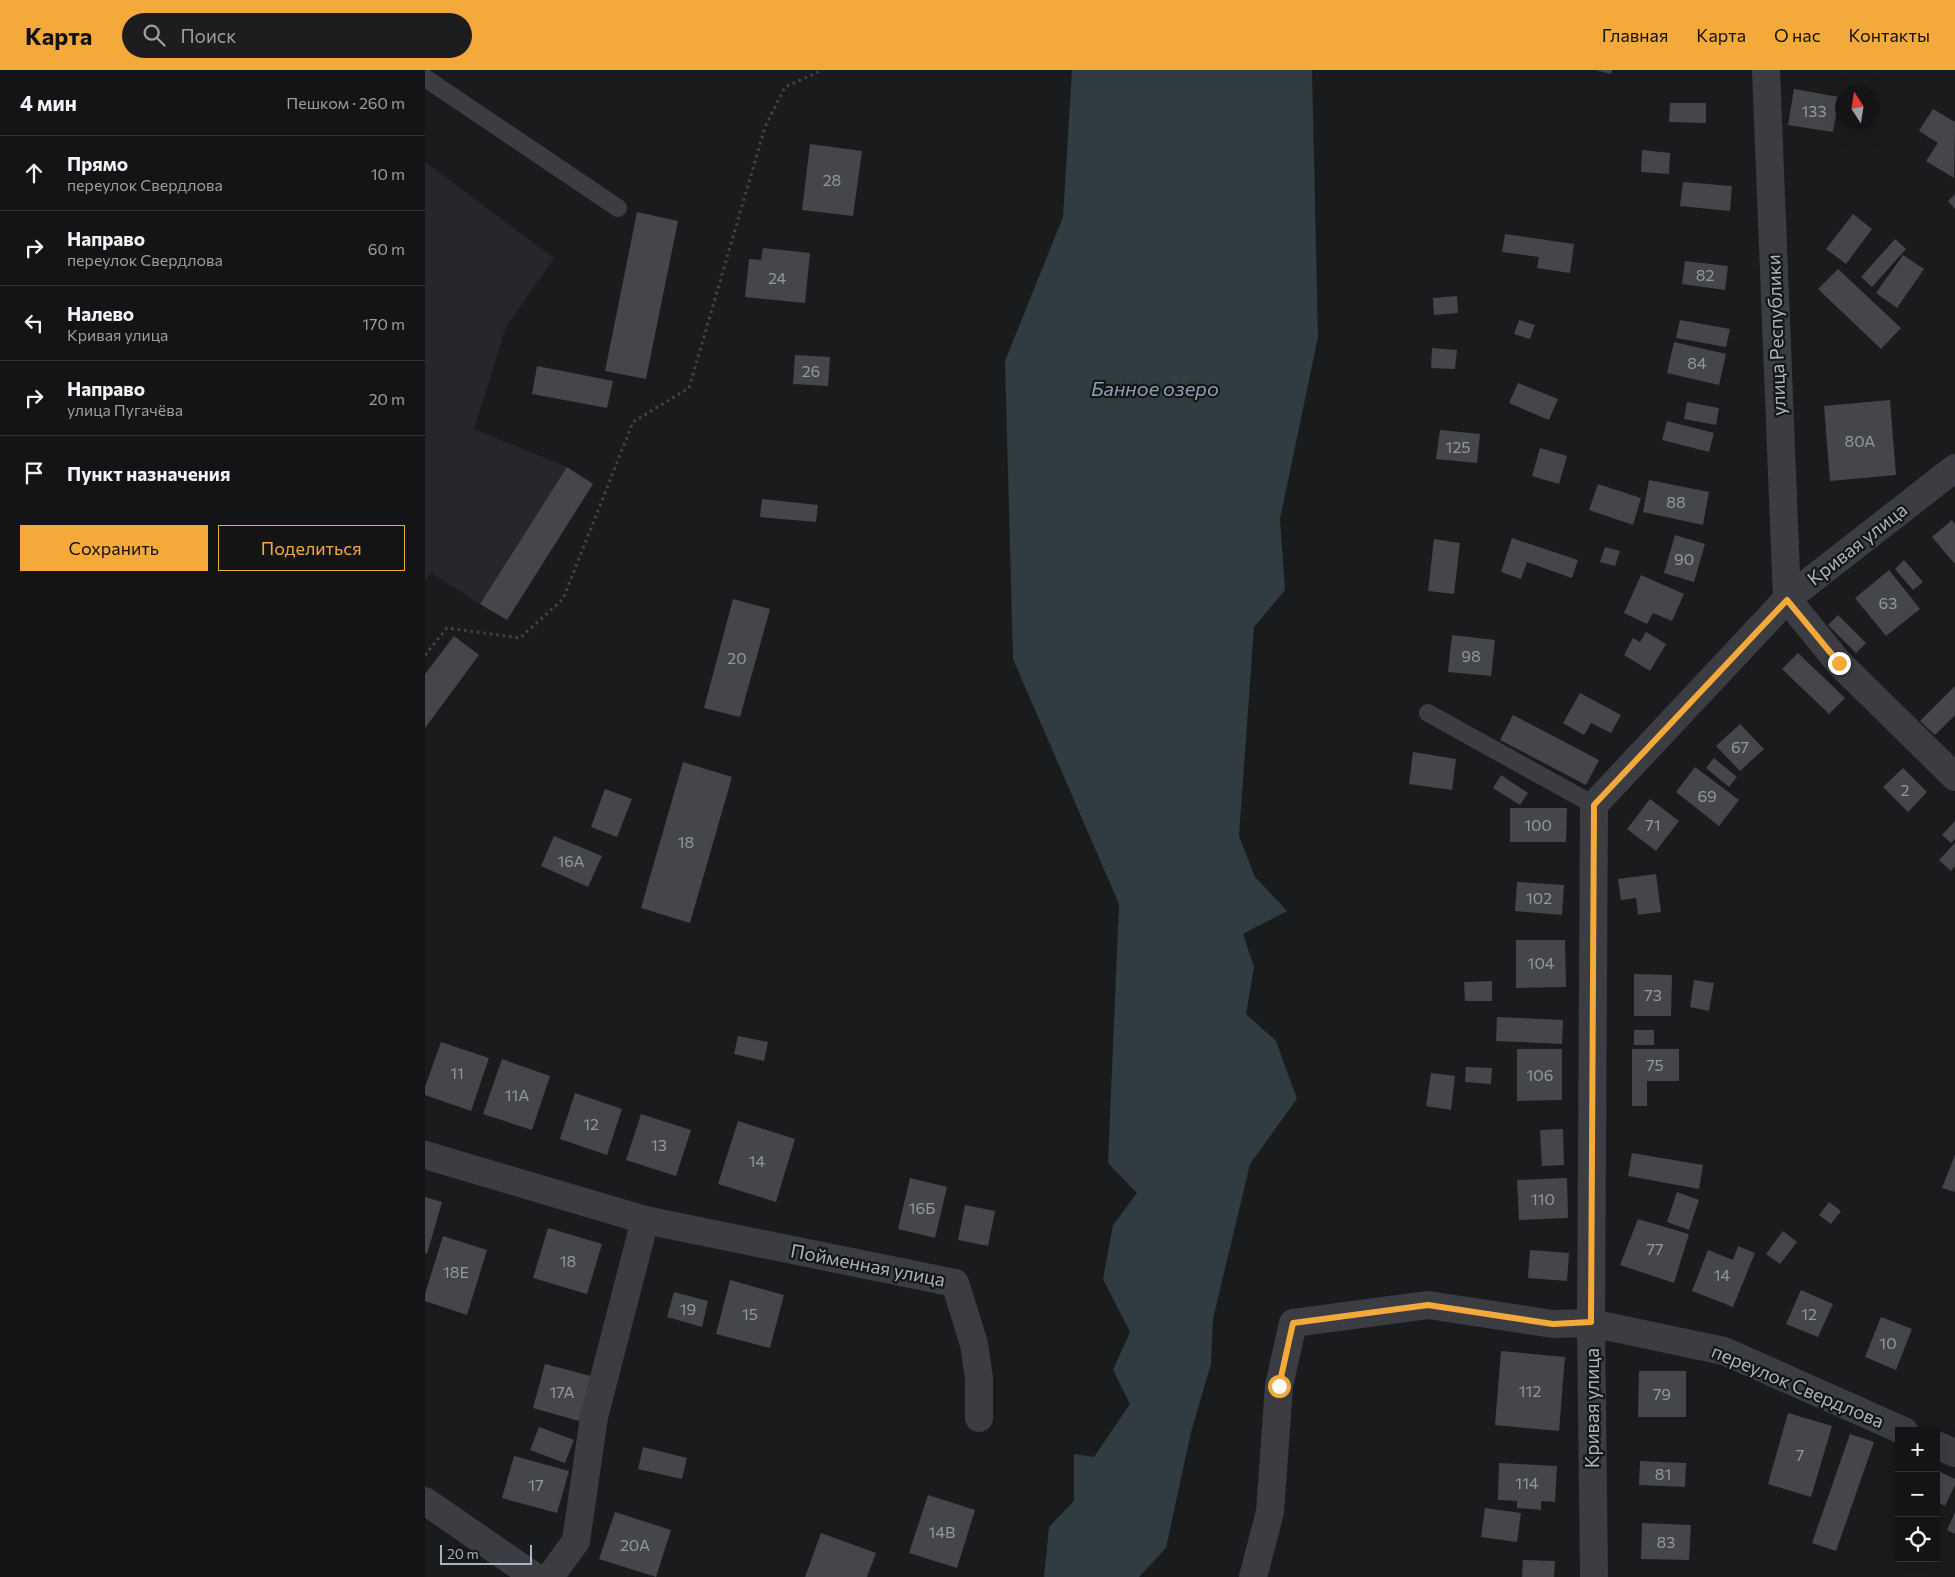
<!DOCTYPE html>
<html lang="ru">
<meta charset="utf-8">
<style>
:root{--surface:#141416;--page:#1d1d1f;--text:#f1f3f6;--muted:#9d9ea1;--line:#333335;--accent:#f4a93b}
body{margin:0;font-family:Commissioner,sans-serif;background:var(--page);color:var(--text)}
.controls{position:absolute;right:15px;bottom:15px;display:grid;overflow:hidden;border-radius:0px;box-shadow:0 5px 20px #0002}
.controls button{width:45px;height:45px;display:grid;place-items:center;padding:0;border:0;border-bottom:1px solid var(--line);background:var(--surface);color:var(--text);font:25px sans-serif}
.compass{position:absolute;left:1410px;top:15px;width:45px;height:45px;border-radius:50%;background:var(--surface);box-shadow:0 5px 20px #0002;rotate:348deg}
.scale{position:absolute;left:15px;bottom:12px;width:92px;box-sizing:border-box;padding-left:5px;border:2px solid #adb3bc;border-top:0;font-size:14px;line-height:18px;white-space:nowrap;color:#adb3bc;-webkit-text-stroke:4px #151618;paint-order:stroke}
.stop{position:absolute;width:15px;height:15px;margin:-11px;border:4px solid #f4a93b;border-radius:50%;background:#fff}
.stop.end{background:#f4a93b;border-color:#fff;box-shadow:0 1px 5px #0008}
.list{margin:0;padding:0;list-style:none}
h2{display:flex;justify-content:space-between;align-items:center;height:65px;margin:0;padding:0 20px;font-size:21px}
h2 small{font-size:16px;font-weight:400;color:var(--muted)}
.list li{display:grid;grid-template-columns:32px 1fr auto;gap:15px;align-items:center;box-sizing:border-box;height:75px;padding:0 20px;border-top:1px solid var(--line)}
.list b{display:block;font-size:19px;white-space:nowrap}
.list p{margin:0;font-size:16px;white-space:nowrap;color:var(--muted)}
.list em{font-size:16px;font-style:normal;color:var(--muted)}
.actions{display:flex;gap:10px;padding:15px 20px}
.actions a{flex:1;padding:11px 0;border:1px solid var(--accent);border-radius:0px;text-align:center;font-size:18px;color:var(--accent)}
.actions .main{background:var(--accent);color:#111}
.icon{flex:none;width:28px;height:28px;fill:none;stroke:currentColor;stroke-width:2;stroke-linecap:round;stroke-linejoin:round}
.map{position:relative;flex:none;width:1530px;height:1507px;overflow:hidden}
header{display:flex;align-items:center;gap:30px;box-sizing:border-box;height:70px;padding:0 25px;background:var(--accent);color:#111}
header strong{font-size:24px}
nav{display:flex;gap:28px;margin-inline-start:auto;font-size:18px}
.search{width:350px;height:45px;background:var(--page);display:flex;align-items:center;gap:12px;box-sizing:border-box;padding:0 18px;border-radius:28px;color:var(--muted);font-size:19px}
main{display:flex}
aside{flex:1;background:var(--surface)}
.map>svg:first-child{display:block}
.built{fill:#26272a}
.water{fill:#303b42}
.building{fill:#45464a}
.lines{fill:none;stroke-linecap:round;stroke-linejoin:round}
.path{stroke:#414449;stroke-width:3;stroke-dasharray:2.5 4;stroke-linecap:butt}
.service{stroke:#3b3d42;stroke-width:18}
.minor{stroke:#3b3d42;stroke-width:28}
.route{stroke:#f4a93b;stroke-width:6}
.labels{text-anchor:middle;stroke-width:4.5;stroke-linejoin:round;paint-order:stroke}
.number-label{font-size:16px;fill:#9398a0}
.street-label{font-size:19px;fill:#adb3bc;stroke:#151618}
.water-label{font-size:20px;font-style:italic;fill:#85a3b7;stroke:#151618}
</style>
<header>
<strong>Карта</strong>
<div class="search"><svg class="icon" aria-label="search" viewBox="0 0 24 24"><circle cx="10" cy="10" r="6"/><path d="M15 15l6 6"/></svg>Поиск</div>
<nav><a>Главная</a><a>Карта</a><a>О нас</a><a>Контакты</a></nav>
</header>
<main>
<aside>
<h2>4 мин<small>Пешком · 260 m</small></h2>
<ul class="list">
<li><svg class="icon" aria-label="ahead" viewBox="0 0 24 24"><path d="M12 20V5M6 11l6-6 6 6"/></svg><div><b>Прямо</b><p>переулок Свердлова</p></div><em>10 m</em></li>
<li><svg class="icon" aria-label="right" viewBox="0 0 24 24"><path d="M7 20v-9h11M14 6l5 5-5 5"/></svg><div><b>Направо</b><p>переулок Свердлова</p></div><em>60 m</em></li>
<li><svg class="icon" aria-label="left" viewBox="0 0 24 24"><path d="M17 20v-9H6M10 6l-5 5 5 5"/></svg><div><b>Налево</b><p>Кривая улица</p></div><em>170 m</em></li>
<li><svg class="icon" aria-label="right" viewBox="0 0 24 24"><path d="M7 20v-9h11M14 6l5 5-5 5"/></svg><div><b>Направо</b><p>улица Пугачёва</p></div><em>20 m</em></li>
<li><svg class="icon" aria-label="arrive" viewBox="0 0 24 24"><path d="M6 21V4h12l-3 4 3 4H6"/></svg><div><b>Пункт назначения</b></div></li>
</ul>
<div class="actions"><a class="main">Сохранить</a><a>Поделиться</a></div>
</aside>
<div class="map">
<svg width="1530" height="1507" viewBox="0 0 1530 1507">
<rect width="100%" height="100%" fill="#1a1b1d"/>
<!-- built -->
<path class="built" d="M0,92L129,188L81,257L49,359L142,397L55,534L6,503L0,509Z"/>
<!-- water -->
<path class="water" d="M647,0H887L893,267L855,449L860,520L829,557L814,766L830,807L862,841L818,864L829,897L821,944L851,971L872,1029L825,1094L788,1249L786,1294L766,1362L741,1478L714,1507H619L624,1457L649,1431V1384L669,1387L705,1334L688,1300L705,1262L678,1209L688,1155L712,1123L683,1093L694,834L588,589L580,291L638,147Z"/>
<!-- building -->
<path class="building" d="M1170,0H1187L1186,4Z
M1369,19L1414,27L1408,62L1363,55Z
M1245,33H1281V53L1244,52Z
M1508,39L1530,52L1529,108L1501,91L1513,73L1494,61Z
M385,74L437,81L428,146L377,140Z
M1217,80L1245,83L1244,104L1216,102Z
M1258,112L1307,116L1305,141L1255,136Z
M1530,124V139L1523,131Z
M212,142L253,151L221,309L180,301Z
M1428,144L1447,159L1421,194L1401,179Z
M1080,164L1149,174L1145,203L1112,198L1114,187L1077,182Z
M1470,169L1481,179L1447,217L1436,207Z
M338,178L385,183L380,233L320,227L324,189L336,190Z
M1478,185L1499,199L1472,238L1451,223Z
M1260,191L1303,196L1300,220L1257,214Z
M1413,199L1476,258L1456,279L1393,219Z
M1032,226L1033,243L1009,245L1008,228Z
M1094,250L1110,255L1105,269L1089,264Z
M1255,250L1305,259L1301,277L1251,268Z
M1249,272L1301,284L1294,315L1242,303Z
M1007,278L1032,280L1030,299L1006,298Z
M370,285L405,287L403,316L368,314Z
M112,296L188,311L182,338L107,324Z
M1093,313L1133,329L1124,350L1084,333Z
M1465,330L1471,405L1405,411L1399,336Z
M1262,332L1294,338L1291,355L1259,349Z
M1242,351L1289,363L1284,382L1237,370Z
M1015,360L1055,364L1052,393L1011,389Z
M1115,378L1142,386L1134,414L1107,406Z
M142,397L168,414L82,550L55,534Z
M1224,410L1284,422L1278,455L1218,442Z
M1173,414L1216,428L1208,455L1164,440Z
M337,429L393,435L391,452L335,447Z
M1527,450L1530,454V494L1507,467Z
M1250,465L1280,474L1269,512L1239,503Z
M1087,468L1153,490L1147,508L1102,492L1096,509L1076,502Z
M1009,469L1035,473L1029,524L1003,521Z
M1180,477L1195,481L1190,496L1175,492Z
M1479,490L1498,512L1488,520L1470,499Z
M1464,500L1495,539L1461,566L1430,528Z
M1216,505L1259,524L1247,551L1228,543L1222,554L1199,543Z
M308,529L345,539L315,647L279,638Z
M1413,545L1441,573L1431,583L1403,555Z
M1221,562L1241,574L1225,601L1199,585L1208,568L1215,572Z
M1027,565L1070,570L1066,606L1023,602Z
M29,566L54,585L0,658V604Z
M1373,583L1420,628L1404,644L1357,599Z
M1530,616V645L1510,665L1495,651Z
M1155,623L1196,645L1186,663L1166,653L1159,665L1138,653Z
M1088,645L1174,690L1161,715L1075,670Z
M1315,654L1339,679L1315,701L1291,676Z
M988,682L1031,689L1027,720L984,714Z
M1289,688L1312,707L1304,717L1281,698Z
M258,692L307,707L265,853L216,838Z
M1270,697L1314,730L1294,756L1251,722Z
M1478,698L1502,722L1483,742L1458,717Z
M1076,705L1103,723L1095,735L1068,718Z
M180,719L207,729L192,767L166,757Z
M1225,729L1254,751L1231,781L1202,759Z
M1085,738H1142L1141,772H1085Z
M1530,751V769L1526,773L1517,765Z
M129,766L177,786L163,817L116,796Z
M1530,773V796L1526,801L1514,790Z
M1231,804L1236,842L1213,845L1211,828L1196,830L1193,809Z
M1092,812L1139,815L1137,845L1090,841Z
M1091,870H1140L1141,917L1091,918Z
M1209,904L1247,905L1246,946H1209Z
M1269,910L1289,913L1284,941L1265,937Z
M1067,911V931H1040L1039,912Z
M1072,947L1138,950L1137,974L1071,971Z
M1209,960H1229V975H1209Z
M313,966L343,972L339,991L309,984Z
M16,972L64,988L46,1041L0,1025V1017Z
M1092,979H1137V1030L1092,1031Z
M1207,979H1254V1011H1222V1036H1207Z
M77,989L125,1006L107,1060L58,1044Z
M1041,997L1067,998L1066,1014L1040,1012Z
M1006,1003L1030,1006L1026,1040L1001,1036Z
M150,1023L197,1039L182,1085L135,1069Z
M216,1044L266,1060L251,1106L201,1090Z
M313,1051L370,1069L351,1132L293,1114Z
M1138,1059L1139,1095L1117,1096L1115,1060Z
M1207,1083L1278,1095L1274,1119L1203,1106Z
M1530,1085V1122L1517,1118Z
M485,1108L522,1117L510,1168L473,1159Z
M1142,1108L1143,1148L1094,1150L1092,1110Z
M1252,1122L1274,1130L1264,1160L1242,1152Z
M0,1127L17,1132L2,1184L0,1183Z
M1404,1132L1416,1141L1406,1154L1394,1145Z
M540,1135L570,1141L563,1176L533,1170Z
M1213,1149L1264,1164L1249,1213L1195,1195Z
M123,1158L177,1174L162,1224L108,1208Z
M1358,1161L1372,1172L1355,1194L1341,1184Z
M18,1166L62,1180L42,1245L0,1231V1224Z
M1313,1176L1330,1183L1308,1237L1267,1221L1283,1180L1308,1190Z
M1105,1180L1144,1183L1142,1211L1103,1208Z
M305,1210L359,1225L345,1278L291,1264Z
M1376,1220L1408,1234L1393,1267L1361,1254Z
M249,1222L283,1231L277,1257L242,1247Z
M1456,1247L1487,1259L1471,1300L1440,1287Z
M1076,1281L1140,1287L1134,1361L1070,1355Z
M120,1294L166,1306L154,1351L108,1338Z
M1214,1301H1261V1347H1213Z
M1363,1343L1407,1356L1386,1427L1343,1414Z
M114,1357L149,1370L140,1393L105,1380Z
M1425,1364L1449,1372L1411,1481L1387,1473Z
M218,1377L262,1388L257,1409L213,1399Z
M89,1386L144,1401L132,1443L77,1428Z
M1215,1391L1261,1393L1260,1417L1214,1415Z
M1074,1393L1132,1396L1130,1432L1116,1431V1440L1092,1438V1431L1073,1430Z
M1511,1400L1530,1409V1415L1520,1436L1511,1431Z
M503,1425L550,1440L532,1498L484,1483Z
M1060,1438L1096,1443L1092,1472L1056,1467Z
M190,1442L246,1460L231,1507L174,1489Z
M1530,1442V1464L1522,1460Z
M1217,1453L1266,1455L1264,1490L1216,1489Z
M396,1463L451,1483L442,1507H380Z
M1098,1490L1130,1491L1129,1507H1097Z"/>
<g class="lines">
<!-- path -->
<path class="path" d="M0,585L22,558L95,568L138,529L208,352L264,318L340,57L360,17L398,0"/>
<!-- service -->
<path class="service" d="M0,8L193,138
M1003,643L1169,735"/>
<!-- minor -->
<path class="minor" d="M1341,0L1362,529L1414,593L1530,707
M0,1085L220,1150L530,1213L549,1274L554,1308V1348
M1511,1375L1530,1383
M0,1431L110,1507
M125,1507L151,1471L169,1347L220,1150
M828,1507L845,1442L854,1316L868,1253L1003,1235L1128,1254L1166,1253L1299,1281L1479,1361
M1169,1507L1166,1253L1169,735L1362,529L1530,398"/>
</g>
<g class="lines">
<!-- route -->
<path class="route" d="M854,1316L868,1253L1003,1235L1128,1254L1166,1252L1169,735L1362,530L1414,593"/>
</g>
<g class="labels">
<!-- number labels -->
<g class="number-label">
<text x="1389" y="47">133</text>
<text x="407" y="116">28</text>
<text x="1280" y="211">82</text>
<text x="352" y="214">24</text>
<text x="1272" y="299">84</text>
<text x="386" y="307">26</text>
<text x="1435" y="377">80А</text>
<text x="1033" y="383">125</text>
<text x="1251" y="438">88</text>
<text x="1259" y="495">90</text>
<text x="1463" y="539">63</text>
<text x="1046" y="592">98</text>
<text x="312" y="594">20</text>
<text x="1315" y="683">67</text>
<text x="1480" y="726">2</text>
<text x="1282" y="732">69</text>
<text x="1113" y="761">100</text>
<text x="1228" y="761">71</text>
<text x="261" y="778">18</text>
<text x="146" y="797">16А</text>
<text x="1114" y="834">102</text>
<text x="1116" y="899">104</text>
<text x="1228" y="931">73</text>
<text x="1230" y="1001">75</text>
<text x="32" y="1009">11</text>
<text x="1115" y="1011">106</text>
<text x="92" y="1031">11А</text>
<text x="166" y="1060">12</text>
<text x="234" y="1081">13</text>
<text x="332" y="1097">14</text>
<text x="1118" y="1135">110</text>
<text x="497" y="1144">16Б</text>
<text x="1230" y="1185">77</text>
<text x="143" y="1197">18</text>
<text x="31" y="1208">18Е</text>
<text x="1297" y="1211">14</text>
<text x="263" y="1245">19</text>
<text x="325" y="1250">15</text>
<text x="1384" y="1250">12</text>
<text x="1463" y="1279">10</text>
<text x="1105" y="1327">112</text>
<text x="137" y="1328">17А</text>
<text x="1237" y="1330">79</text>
<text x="1375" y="1391">7</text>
<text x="1238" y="1410">81</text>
<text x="1102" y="1419">114</text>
<text x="111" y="1421">17</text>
<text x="517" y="1468">14В</text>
<text x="1241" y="1478">83</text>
<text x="210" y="1481">20А</text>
</g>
<!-- street labels -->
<g class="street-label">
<text transform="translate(1351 265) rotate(-92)" y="7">улица Республики</text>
<text transform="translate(1432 474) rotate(-38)" y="7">Кривая улица</text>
<text transform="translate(443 1195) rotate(11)" y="7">Пойменная улица</text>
<text transform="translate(1373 1316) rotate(23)" y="7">переулок Свердлова</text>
<text transform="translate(1167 1338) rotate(-90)" y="7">Кривая улица</text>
</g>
<!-- water labels -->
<g class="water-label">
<text x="730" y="326">Банное озеро</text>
</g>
</g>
</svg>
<div class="controls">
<button>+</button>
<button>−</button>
<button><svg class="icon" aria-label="locate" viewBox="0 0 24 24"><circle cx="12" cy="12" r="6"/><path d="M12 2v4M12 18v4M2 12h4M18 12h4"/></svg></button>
</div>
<svg class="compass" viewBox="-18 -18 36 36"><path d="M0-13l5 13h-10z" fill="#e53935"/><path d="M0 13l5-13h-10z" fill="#9d9ea1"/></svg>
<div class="scale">20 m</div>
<div class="stop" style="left:854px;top:1316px"></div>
<div class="stop end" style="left:1414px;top:593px"></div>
</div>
</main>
